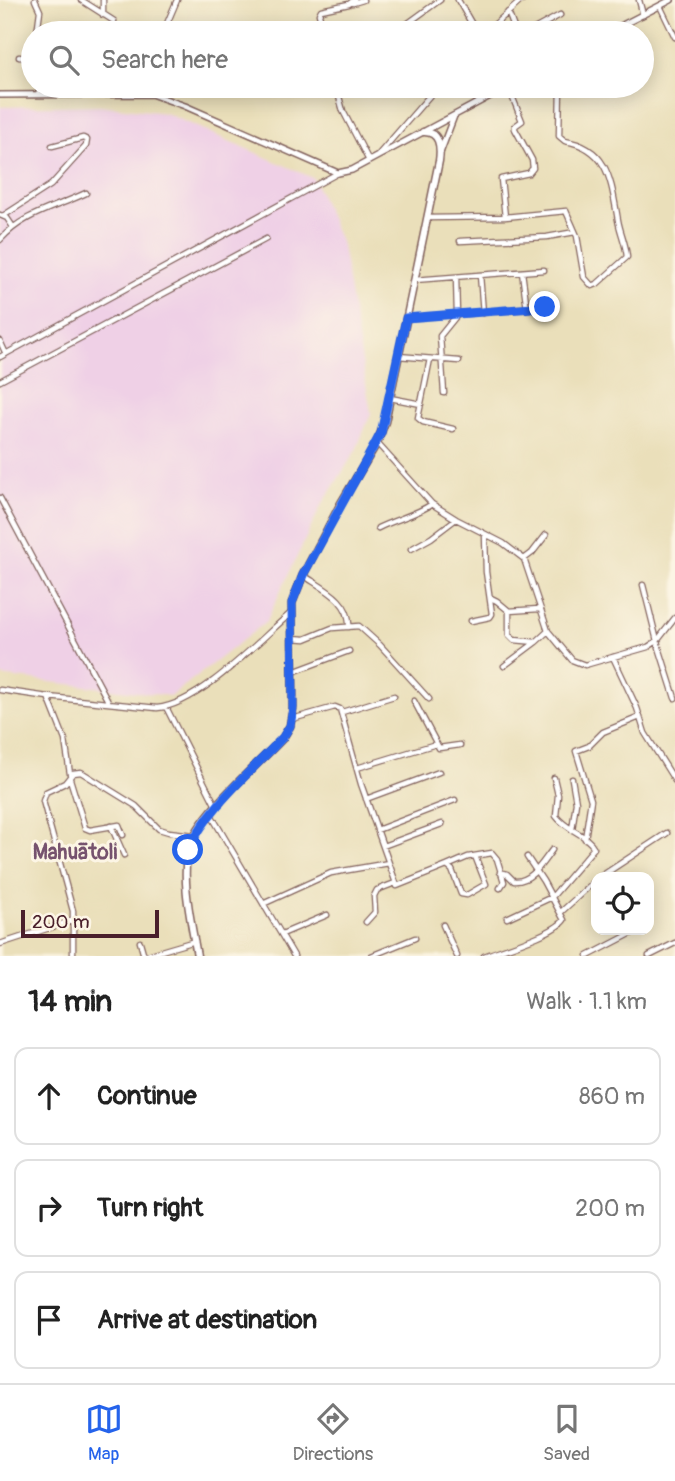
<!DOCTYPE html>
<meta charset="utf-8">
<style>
:root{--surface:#fff;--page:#f2f2f2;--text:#222;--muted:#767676;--line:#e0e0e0;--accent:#2563eb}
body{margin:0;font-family:Pangolin,sans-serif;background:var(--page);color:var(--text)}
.controls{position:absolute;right:21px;bottom:21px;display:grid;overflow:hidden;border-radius:14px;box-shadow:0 4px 18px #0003}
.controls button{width:63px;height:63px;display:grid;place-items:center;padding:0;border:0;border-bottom:2px solid var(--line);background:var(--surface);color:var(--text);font:35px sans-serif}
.scale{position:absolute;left:21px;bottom:18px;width:138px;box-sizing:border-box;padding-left:7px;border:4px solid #4a1f2b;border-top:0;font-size:19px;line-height:24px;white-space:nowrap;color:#4a1f2b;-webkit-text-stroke:5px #fcf5e5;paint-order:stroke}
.stop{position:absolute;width:21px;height:21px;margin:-16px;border:5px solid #2563eb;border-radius:50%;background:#fff}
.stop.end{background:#2563eb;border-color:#fff;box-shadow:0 2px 7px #0008}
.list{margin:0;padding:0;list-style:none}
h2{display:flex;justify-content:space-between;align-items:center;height:91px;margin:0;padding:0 28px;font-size:30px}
h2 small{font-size:23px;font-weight:400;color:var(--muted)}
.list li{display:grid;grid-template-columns:46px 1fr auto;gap:21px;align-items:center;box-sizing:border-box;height:98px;margin:0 14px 14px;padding:0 14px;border:2px solid var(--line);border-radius:14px}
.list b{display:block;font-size:26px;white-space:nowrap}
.list em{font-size:23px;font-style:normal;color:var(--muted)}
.icon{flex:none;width:38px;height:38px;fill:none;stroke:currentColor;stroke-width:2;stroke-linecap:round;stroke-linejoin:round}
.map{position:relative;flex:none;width:675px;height:956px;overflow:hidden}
.search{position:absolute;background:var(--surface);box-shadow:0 4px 18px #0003;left:21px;right:21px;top:21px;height:77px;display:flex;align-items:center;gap:18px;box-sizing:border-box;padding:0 24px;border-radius:38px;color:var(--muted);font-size:26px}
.sheet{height:427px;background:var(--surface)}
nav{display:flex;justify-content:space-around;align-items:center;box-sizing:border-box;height:98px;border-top:2px solid var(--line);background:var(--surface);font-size:19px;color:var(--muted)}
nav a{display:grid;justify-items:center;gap:4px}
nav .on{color:var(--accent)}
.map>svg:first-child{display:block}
.built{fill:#efd0e6}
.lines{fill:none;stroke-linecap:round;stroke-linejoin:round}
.minor-casing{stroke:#82625d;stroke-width:7}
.tertiary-casing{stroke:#82625d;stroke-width:8}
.secondary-casing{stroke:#82625d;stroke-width:9}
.minor{stroke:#fff;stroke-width:4.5}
.tertiary{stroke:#fff;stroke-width:5}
.secondary{stroke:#fff;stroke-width:6}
.route{stroke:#2563eb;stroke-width:9}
.labels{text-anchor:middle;stroke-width:6;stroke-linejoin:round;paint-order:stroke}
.neighbourhood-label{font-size:21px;font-weight:bold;fill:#76526e;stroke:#fcf5e5}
</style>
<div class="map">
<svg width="675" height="956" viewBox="0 0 675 956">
<rect width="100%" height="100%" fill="#fcf5e5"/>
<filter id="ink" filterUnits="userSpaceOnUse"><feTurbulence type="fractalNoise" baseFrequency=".0143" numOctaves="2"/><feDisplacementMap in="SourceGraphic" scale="14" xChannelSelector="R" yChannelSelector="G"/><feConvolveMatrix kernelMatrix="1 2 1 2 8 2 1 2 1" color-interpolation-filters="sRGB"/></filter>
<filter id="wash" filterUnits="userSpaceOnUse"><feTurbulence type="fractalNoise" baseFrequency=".00686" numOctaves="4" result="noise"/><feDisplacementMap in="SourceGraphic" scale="28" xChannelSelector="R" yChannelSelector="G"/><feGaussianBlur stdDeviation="1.57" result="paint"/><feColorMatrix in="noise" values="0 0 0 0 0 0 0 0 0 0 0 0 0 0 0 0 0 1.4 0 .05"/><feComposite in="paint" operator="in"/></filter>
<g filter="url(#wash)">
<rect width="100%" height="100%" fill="#eadfba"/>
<!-- built -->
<path class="built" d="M100,105L165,113L313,178L342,246L371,413L356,450L320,508L266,622L171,696L0,676V107Z"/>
</g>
<g filter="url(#ink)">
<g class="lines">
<!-- minor casing -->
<g class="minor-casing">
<path id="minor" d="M35,0L40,11L37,33
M81,0L114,21
M458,0L477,33
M639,0L643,15
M353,3L363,0
M660,6L675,37
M508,12L516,33
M103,15V0
M163,33L177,0
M324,33L319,14L321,10L349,4L354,0
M372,33L400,29L440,0
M485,33L522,0
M527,33L560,15
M19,57L33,59
M31,59L33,50
M336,86L343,111L369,161
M38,94L41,86
M146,94L147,86
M379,154L438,86
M0,215L7,218L13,227
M3,216L51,185L86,146L87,140L83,138L52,146
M505,217L501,179L529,173L533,168L532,160L515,129V126L522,121L508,86
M427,218L505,217L566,211L577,236L584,277L592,286L597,284L627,257C626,244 620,232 618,220C611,182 609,148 565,141L559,136L560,86
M0,240C24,213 55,208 86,193
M460,241L547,237L575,232
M522,272L527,309
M480,275L483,313
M414,280L544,270
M406,318L545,307
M0,341L6,354
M398,356L459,361
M0,357L338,173
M430,359L418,418L423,422L453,429
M0,381L266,239
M444,393L440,336L457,315L456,277
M390,398L421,404
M377,443L432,504L456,519L503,543L524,559L548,631L572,660L585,665L648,647L657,641L675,618
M0,498L108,701
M378,528C396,519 416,515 432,504
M411,549L431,538L456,519
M524,559L532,553L546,535
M303,575C322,588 351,600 349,627
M643,585L657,641L675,698
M491,598L497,601L509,611
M539,609L509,611V635L514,640L536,642L548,631
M471,621L490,617L492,614L486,572L485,534
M292,638L305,639L332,628L359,626L380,645L429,699
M613,657L637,708L645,733L675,781
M504,666L536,642
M293,672L349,651
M0,690L48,697L157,708C199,705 259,640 291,613
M48,697L65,740L70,774
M414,701L439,748L460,745
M166,707L216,806
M342,712L394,696
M292,719L335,707L340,709L361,784L397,886L447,866L452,870L461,894L467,895L486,884L475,856
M357,768L436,744
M70,779L85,828L90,830L119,825L123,835
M572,779L576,802L572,830
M366,799L439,772
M210,813L294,956
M111,826L124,855
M377,830L455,800
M585,839L591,800L576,751L589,746L603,732L640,717
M383,846L442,824
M447,866L468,857L492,853L497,859L504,882L500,888
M500,872L507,874L514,881C532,882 542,863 552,850
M600,877L667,833
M265,903L331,873L389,863
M561,912L596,880
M507,918L552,897L594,848C587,834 566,830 556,816L558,795L554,778
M366,922L375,912L374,896L377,890L395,883
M443,925L457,956
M282,934L327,915
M140,942L144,956
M0,944L74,920
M73,956V911L43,801L46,792L65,783L73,773L81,772L136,806L159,829L169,832L194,835
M144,956L195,941
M371,956L415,938
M484,956C502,949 554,934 564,920L543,881L527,857
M588,956L638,930
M649,956L675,943"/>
</g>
<!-- tertiary casing -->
<g class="tertiary-casing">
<path id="tertiary" d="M607,33L671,0
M0,95L151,94L185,106L338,173L352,170L509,86
M440,153L454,116"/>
</g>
<!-- secondary casing -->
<g class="secondary-casing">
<path id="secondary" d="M197,956C192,926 180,877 189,848C201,811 256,767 283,738L290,726L293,708L292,603L303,575L341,503L377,443L385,422L439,161C441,147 440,131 423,132"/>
</g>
<!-- minor -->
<use href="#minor" class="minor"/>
<!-- tertiary -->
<use href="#tertiary" class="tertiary"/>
<!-- secondary -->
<use href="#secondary" class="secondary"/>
</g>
</g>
<g class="lines" filter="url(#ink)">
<!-- route -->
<path class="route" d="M188,850C210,805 250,773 283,737L290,726L293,708L292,603L303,575L381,433L406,318L545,307"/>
</g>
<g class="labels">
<!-- neighbourhood labels -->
<g class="neighbourhood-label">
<text x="75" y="859">Mahuātoli</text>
</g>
</g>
</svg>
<div class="controls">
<button><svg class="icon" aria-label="locate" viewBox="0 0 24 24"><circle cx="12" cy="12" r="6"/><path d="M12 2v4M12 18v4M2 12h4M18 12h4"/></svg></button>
</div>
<div class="scale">200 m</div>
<div class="stop" style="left:188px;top:850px"></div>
<div class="stop end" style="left:545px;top:307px"></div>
<div class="search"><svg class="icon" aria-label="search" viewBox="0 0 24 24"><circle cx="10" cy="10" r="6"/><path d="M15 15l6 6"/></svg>Search here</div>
</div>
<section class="sheet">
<h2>14 min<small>Walk · 1.1 km</small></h2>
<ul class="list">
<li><svg class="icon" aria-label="ahead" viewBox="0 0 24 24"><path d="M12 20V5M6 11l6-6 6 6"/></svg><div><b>Continue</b></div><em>860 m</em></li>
<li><svg class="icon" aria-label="right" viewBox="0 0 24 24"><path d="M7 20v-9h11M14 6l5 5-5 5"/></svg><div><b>Turn right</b></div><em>200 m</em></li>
<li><svg class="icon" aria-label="arrive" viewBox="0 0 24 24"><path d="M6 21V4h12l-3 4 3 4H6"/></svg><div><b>Arrive at destination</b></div></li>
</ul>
</section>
<nav>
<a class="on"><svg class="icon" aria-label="map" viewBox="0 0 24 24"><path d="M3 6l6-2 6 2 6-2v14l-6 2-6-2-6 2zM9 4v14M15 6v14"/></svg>Map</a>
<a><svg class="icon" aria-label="directions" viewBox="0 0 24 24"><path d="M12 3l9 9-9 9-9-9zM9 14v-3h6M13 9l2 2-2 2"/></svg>Directions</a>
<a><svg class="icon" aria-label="saved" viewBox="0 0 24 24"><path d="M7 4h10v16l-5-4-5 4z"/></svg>Saved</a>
</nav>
